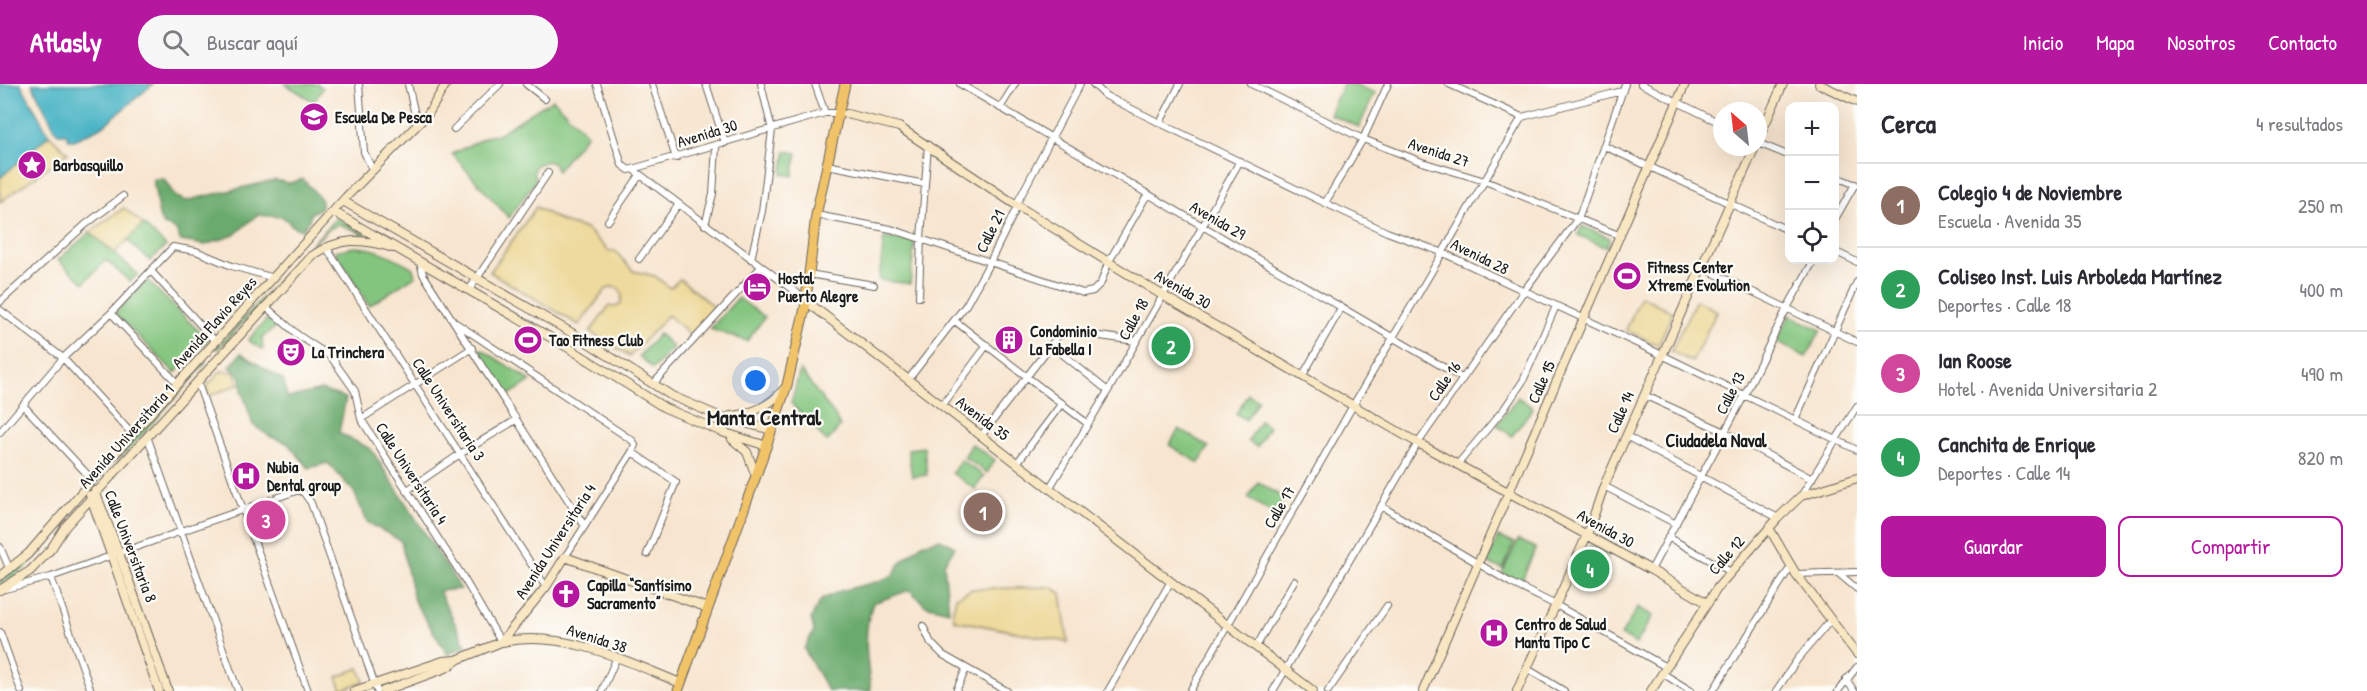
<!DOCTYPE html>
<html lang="es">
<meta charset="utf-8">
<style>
:root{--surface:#fff;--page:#f7f7f7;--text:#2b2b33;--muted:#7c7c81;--line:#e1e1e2;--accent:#b5179e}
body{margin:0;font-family:"Patrick Hand",sans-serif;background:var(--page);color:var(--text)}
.controls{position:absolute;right:18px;top:18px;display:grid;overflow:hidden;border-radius:12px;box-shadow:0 6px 24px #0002}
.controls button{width:54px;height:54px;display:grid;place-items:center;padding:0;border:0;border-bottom:2px solid var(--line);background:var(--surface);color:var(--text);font:30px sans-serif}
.compass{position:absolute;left:1713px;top:18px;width:54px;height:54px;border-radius:50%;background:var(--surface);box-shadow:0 6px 24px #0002;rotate:332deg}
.you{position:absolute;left:756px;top:297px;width:21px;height:21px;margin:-15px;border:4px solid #fff;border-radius:50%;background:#1a73e8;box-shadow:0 0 0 9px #1a73e833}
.badge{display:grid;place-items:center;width:39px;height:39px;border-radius:50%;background:var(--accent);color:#fff;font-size:20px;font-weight:700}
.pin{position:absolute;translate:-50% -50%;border:3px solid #fff;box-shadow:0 2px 6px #0006}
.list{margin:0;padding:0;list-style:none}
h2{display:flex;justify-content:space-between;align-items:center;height:78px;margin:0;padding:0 24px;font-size:26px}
h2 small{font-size:20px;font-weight:400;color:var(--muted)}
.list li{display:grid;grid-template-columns:39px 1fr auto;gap:18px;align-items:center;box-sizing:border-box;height:84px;padding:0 24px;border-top:2px solid var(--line)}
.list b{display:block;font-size:22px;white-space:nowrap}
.list p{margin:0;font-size:20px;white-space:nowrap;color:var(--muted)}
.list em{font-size:20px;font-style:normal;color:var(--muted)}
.actions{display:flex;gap:12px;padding:18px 24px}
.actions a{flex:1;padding:14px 0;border:2px solid var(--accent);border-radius:12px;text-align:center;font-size:21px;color:var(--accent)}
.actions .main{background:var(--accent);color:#fff}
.icon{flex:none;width:33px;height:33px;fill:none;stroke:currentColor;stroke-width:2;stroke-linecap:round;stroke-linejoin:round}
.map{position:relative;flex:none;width:1857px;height:607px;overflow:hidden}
header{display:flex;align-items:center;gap:36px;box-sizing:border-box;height:84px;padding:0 30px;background:var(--accent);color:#fff}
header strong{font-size:28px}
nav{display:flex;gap:33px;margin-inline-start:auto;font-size:21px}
.search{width:420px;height:54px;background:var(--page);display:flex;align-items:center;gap:15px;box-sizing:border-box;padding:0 21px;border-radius:33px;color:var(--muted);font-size:22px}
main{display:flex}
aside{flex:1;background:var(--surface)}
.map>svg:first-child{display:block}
.green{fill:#83c57e;stroke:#50704d;stroke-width:1.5}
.forest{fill:#6aaa6d;stroke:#436344;stroke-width:1.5}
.sand{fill:#eeda9e;stroke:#857b5d;stroke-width:1.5}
.water{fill:#47b3c4;stroke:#326870;stroke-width:1.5}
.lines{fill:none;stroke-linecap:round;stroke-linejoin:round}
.street-casing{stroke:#69625b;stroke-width:8}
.secondary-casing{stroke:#69625b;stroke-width:10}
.primary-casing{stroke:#69625b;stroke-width:11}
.street{stroke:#fff;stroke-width:6}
.secondary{stroke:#f9e7c3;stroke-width:8}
.primary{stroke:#f1c369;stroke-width:9}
.labels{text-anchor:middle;stroke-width:4.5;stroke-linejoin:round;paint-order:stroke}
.poi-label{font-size:16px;font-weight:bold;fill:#1c1c1c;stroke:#fdfcf7;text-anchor:start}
.street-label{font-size:16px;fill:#1c1c1c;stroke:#fdfcf7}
.neighbourhood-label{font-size:18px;font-weight:bold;fill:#1c1c1c;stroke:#fdfcf7}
.district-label{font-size:22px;font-weight:bold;fill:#1c1c1c;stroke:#fdfcf7}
</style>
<header>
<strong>Atlasly</strong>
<div class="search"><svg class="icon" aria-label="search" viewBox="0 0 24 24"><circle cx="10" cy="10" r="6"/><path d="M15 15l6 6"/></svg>Buscar aquí</div>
<nav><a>Inicio</a><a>Mapa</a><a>Nosotros</a><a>Contacto</a></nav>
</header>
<main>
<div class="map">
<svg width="1857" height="607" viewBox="0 0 1857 607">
<rect width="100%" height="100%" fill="#fdfcf7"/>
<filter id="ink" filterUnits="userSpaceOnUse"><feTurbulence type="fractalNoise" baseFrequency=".0167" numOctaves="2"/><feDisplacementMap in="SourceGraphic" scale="12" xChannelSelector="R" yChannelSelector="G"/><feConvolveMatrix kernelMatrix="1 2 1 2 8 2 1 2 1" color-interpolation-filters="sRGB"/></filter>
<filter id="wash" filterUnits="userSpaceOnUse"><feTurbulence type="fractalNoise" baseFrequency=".008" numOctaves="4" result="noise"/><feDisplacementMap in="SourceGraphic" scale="24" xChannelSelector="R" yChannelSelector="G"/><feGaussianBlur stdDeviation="1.35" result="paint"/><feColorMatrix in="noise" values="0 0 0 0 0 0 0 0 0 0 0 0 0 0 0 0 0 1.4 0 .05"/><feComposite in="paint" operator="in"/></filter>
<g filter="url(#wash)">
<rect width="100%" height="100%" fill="#f7e5cf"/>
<!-- green -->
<path class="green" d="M285,0H317L323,4L314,18Z
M1343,0H1354L1375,9L1359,43L1329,30Z
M553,15L587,50L557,87L554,80L547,77L536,81L533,88L536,96L509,134L452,70L488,52L497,51Z
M786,67L797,69L793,92L782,90Z
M336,134L368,151L359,150V148L339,140L327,146L262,216L263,217L218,266L216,264Z
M143,140L166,162L150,177L127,156Z
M1582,142L1610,154L1606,164L1578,151Z
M90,148L138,190L130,198L106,176L84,199L58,176Z
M884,154L915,157L910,200L879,196Z
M354,163C376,163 394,173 413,184L415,192L369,222L335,167Z
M147,196L208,256L175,289L115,229Z
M738,214L765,233L747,257L710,245Z
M1790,231L1821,246L1806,273L1776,258Z
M267,235L278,241L262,254L263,266L248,256Z
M659,250L673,263L653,285L639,272Z
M481,265L483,266L531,297L509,311L479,269Z
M205,277L206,279L115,381L132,356Z
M800,286L835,332L840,343L827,358L791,319Z
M1248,310L1258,316L1246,336L1236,330Z
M1518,313L1533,324L1512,352L1497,341Z
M1260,337L1269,343L1257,363L1248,357Z
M1179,345L1209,363L1199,379L1169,361Z
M972,360L995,376L987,389L964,373Z
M924,363L927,391L912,393L908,365Z
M961,376L984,392L975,405L952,389Z
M1258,398L1284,414L1274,430L1248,414Z
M85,410L42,467L22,487L0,501V497L30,475Z
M1498,453L1514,459L1503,485L1487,479Z
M1518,456L1536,464L1521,498L1502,490Z
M1589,462L1609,470L1592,509L1572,500Z
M1638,523L1653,532L1636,560L1621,551Z"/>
<!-- forest -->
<path class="forest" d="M153,95H164L175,112L185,117L275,96L289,99L303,95L321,115V124L311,129L309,137L302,146L294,143L283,133L257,131L234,151L205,161L181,157L175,145L163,141L159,132Z
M241,269L284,297L287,314L321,306L346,314L339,349L371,365L461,505L439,507L466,562L448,571L414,517L401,457L367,438L354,408L328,379L309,384L287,359L271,353L253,341L242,307L241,293L230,283Z
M940,455L955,463L944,480L949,527L925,521L910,506L873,519C862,548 867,577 871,607H828L804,565L814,547L811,534L821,516L840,507L876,498L892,492L903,476L922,460Z"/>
<!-- sand -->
<path class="sand" d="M49,51L68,69L0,118V94Z
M536,123L563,138L586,145L609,167H615L633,187L655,192L670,204L680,195L717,226L691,251L668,231L630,272L590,248L609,222L615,223L621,219L622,209L618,204L611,203L605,206L579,241L490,188Z
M124,124L143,140L115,169L90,148Z
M1641,212L1673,228L1658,261L1626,246Z
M1696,216L1717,227L1692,278L1671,267Z
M221,287L234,288L239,300L209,312L206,303Z
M1051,503L1061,509L1068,558L954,536L953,527L956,513L972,505Z
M359,584L364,597L342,606L337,593Z"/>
<!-- water -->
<path class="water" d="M0,0H21L49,51L0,94Z
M32,0H153L103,42L74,56H69L66,50H60L56,47Z"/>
</g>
<g filter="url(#ink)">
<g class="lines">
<!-- street casing -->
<g class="street-casing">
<path id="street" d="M359,0L364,68L372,85
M408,0L417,40
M526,0L545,15
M597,0L622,81L629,86L825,29H841
M652,0L676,74
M706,0L725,59
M815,0L825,29
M960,0L1462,294
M1093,0L1106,12L1160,39L1325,119L1387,148L1441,168L1662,271L1857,366
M1251,0L1363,55L1422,78L1485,97L1621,152
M1449,0L1522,33L1622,7
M1641,0L1722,40
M1000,24L1015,0
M1160,39L1180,0
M454,45L500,0
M1758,59L1790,72
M1604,62L1790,147
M827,81L925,100
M634,86L797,209L806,217
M1834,92L1856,101
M1325,119L1363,55L1388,0
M816,131L891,145L1083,209L1093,207L1101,199L1108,179L1147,111
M608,137L640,91
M1834,137L1855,100
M705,141L713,110L716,63
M326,163L546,503
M1834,167L1857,178
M639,175L678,121
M751,175L762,127L772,46L761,0
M420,178L423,190L584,441
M1701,183L1857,258
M151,187L216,258
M809,190L874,201
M469,206L548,89
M919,213L921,154L928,61
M0,218L85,141L123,112
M265,222L298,251L331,273L355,307L361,335L463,493L501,558
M0,226L63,274L132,350
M111,229L178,300
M955,237L1088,340
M456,239L633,357L635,361L632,368L565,473
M1051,261L1108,307
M1303,291L1341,224
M908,296L966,221L990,178L1016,125V121L1080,0
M197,297L308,607
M653,300L761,183
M1644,311L1725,348L1812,395
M23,321L87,390L90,399
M942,322L987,261
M361,335L472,264
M1795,336L1857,198
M0,348L63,274L111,229L173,163L196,167L232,182L274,194
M147,352L238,607
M981,352L1058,252L1071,248L1136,257
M1626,352L1778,434
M632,368L676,398L647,470
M1017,379L1062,319
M1457,381L1504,325L1523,297L1556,222
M1604,402L1676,440
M1049,405L1108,307L1240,77
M406,407L460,370L516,336
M1801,412L1857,322
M1381,422L1511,499L1556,521L1666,583
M1668,453L1731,488
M0,463L10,486
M1651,486L1745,310L1787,224L1814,176
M1838,489L1857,505
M1796,490L1857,488
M51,493L91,607
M5,505L51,493L299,406L304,409L311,419L377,607
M923,542L931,559L943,571L1007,607
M0,548L21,607
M1256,563L1294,497
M1526,584L1564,607
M1662,589L1691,607
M1846,595L1854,607
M602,607L616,575
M956,607L966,585
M1108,607L1171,497
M1190,607L1351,325L1522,33
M1273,607L1418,359L1523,208L1579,133L1625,0
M1328,607L1387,522
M1713,607L1791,482
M1776,607L1797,576L1830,537
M1838,607L1857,583"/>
</g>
<!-- secondary casing -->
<g class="secondary-casing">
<path id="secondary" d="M1819,0L1857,18
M847,30L899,43L1016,121L1162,211L1418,359L1651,486L1707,519
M1758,56L1783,0
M343,117L579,253L672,312L721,333L772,346
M334,128L572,266L665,324L722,348L767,362
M806,217L1313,607
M730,332C753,331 771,321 786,303
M732,355L747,368L756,392
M95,407L119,469L168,607
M90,411L159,607
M1769,444L1796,490L1857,570
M0,492L28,470L132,350L346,113L428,30L446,0
M0,506L30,487L51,465L65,443L312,172C339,153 363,154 393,164
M502,558C562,545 625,576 680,599
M354,607L443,577L456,576
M383,607L446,584L459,575L501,558L546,503L565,473L708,524
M1423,607L1685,0
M1517,607L1587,451L1604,402L1755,63
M1651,607L1718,503L1778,434L1801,412L1857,394"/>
</g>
<!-- primary casing -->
<g class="primary-casing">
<path id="primary" d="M678,607L756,392L787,301L805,224L816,131L845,0"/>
</g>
<!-- street -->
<use href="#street" class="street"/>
<!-- secondary -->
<use href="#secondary" class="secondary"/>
<!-- primary -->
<use href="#primary" class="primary"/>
</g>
</g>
<!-- icons -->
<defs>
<g id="university-disc" transform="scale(1.5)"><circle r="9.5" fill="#b5179e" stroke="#fdfcf7"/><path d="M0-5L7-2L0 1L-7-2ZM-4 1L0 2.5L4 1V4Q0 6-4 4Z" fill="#fff"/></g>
<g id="sight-disc" transform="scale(1.5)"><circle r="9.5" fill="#b5179e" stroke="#fdfcf7"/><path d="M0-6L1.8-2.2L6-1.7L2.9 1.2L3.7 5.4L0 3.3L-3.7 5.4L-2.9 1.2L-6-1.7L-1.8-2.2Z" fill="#fff"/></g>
<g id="stadium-disc" transform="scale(1.5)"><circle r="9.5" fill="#b5179e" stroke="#fdfcf7"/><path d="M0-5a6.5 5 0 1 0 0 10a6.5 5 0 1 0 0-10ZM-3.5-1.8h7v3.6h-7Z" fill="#fff"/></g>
<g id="hotel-disc" transform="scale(1.5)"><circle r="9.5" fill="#b5179e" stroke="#fdfcf7"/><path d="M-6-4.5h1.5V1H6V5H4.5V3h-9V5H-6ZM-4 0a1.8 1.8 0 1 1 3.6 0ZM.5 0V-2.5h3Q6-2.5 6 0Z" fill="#fff"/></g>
<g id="building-disc" transform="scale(1.5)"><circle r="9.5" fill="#b5179e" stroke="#fdfcf7"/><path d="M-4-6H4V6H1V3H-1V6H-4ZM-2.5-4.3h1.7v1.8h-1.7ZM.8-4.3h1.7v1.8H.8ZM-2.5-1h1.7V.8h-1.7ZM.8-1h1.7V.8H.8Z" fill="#fff"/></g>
<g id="theatre-disc" transform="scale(1.5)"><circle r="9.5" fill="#b5179e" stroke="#fdfcf7"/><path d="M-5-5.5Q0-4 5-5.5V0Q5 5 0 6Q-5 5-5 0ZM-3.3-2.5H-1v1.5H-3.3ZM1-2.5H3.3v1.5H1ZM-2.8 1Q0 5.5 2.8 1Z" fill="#fff"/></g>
<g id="hospital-disc" transform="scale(1.5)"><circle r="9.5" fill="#b5179e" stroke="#fdfcf7"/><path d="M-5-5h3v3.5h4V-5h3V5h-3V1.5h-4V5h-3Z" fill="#fff"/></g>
<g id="church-disc" transform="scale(1.5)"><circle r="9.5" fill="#b5179e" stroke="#fdfcf7"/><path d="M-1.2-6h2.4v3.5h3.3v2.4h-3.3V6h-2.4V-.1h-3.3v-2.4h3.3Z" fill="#fff"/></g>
</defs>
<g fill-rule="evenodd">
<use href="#university-disc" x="314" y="33"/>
<use href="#sight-disc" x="32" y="81"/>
<use href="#stadium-disc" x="1627" y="192"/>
<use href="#hotel-disc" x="757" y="203"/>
<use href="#stadium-disc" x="528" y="256"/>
<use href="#building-disc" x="1009" y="256"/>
<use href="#theatre-disc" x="291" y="268"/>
<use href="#hospital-disc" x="246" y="392"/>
<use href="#church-disc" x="566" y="510"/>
<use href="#hospital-disc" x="1494" y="549"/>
</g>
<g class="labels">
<!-- poi labels -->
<g class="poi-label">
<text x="335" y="39">Escuela De Pesca</text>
<text x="53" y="87">Barbasquillo</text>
<text x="1648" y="189">Fitness Center<tspan x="1648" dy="18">Xtreme Evolution</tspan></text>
<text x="778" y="200">Hostal<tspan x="778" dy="18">Puerto Alegre</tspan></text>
<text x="1030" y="253">Condominio<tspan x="1030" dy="18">La Fabella I</tspan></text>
<text x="549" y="262">Tao Fitness Club</text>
<text x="312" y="274">La Trinchera</text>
<text x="267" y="389">Nubia<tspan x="267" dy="18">Dental group</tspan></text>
<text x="587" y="507">Capilla “Santísimo<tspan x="587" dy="18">Sacramento”</tspan></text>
<text x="1515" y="546">Centro de Salud<tspan x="1515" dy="18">Manta Tipo C</tspan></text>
</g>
<!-- street labels -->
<g class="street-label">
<text transform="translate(707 49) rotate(-17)" y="6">Avenida 30</text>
<text transform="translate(1439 68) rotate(18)" y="6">Avenida 27</text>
<text transform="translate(1218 136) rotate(30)" y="6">Avenida 29</text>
<text transform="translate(990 147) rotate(-64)" y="6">Calle 21</text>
<text transform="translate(1480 172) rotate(26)" y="6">Avenida 28</text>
<text transform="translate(1183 205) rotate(30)" y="6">Avenida 30</text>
<text transform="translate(1133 235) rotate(-61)" y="6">Calle 18</text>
<text transform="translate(214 238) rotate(-48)" y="6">Avenida Flavio Reyes</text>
<text transform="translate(1444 297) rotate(-55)" y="6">Calle 16</text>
<text transform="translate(1541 298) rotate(-66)" y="6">Calle 15</text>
<text transform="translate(1730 309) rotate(-63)" y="6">Calle 13</text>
<text transform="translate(449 325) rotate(57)" y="6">Calle Universitaria 3</text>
<text transform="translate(1620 328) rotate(-66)" y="6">Calle 14</text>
<text transform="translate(983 334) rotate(37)" y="6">Avenida 35</text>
<text transform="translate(126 352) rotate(-48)" y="6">Avenida Universitaria 1</text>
<text transform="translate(412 389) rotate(57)" y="6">Calle Universitaria 4</text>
<text transform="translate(1279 423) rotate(-60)" y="6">Calle 17</text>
<text transform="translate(1606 444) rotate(29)" y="6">Avenida 30</text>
<text transform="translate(555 457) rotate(-57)" y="6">Avenida Universitaria 4</text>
<text transform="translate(131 462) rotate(69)" y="6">Calle Universitaria 8</text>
<text transform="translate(1726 471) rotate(-49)" y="6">Calle 12</text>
<text transform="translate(597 554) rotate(18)" y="6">Avenida 38</text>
</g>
<!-- neighbourhood labels -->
<g class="neighbourhood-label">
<text x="1716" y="363">Ciudadela Naval</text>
</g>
<!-- district labels -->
<g class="district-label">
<text x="764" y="341">Manta Central</text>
</g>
</g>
</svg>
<div class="controls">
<button>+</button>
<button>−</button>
<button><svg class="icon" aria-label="locate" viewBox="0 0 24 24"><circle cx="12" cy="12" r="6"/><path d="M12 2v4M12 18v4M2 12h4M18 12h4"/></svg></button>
</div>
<svg class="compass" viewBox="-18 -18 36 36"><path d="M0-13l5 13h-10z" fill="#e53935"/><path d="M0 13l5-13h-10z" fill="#7c7c81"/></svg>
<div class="you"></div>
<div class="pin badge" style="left:983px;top:428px;background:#8d6e63">1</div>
<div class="pin badge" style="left:1171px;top:262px;background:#2e9e5b">2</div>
<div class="pin badge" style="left:266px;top:436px;background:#d1479c">3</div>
<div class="pin badge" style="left:1590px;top:485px;background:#2e9e5b">4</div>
</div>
<aside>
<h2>Cerca<small>4 resultados</small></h2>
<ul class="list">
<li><span class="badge" style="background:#8d6e63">1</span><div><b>Colegio 4 de Noviembre</b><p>Escuela · Avenida 35</p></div><em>250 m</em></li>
<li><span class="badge" style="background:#2e9e5b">2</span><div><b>Coliseo Inst. Luis Arboleda Martínez</b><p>Deportes · Calle 18</p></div><em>400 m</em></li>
<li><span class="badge" style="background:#d1479c">3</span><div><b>Ian Roose</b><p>Hotel · Avenida Universitaria 2</p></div><em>490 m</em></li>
<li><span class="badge" style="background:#2e9e5b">4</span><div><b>Canchita de Enrique</b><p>Deportes · Calle 14</p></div><em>820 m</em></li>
</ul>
<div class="actions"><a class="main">Guardar</a><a>Compartir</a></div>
</aside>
</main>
